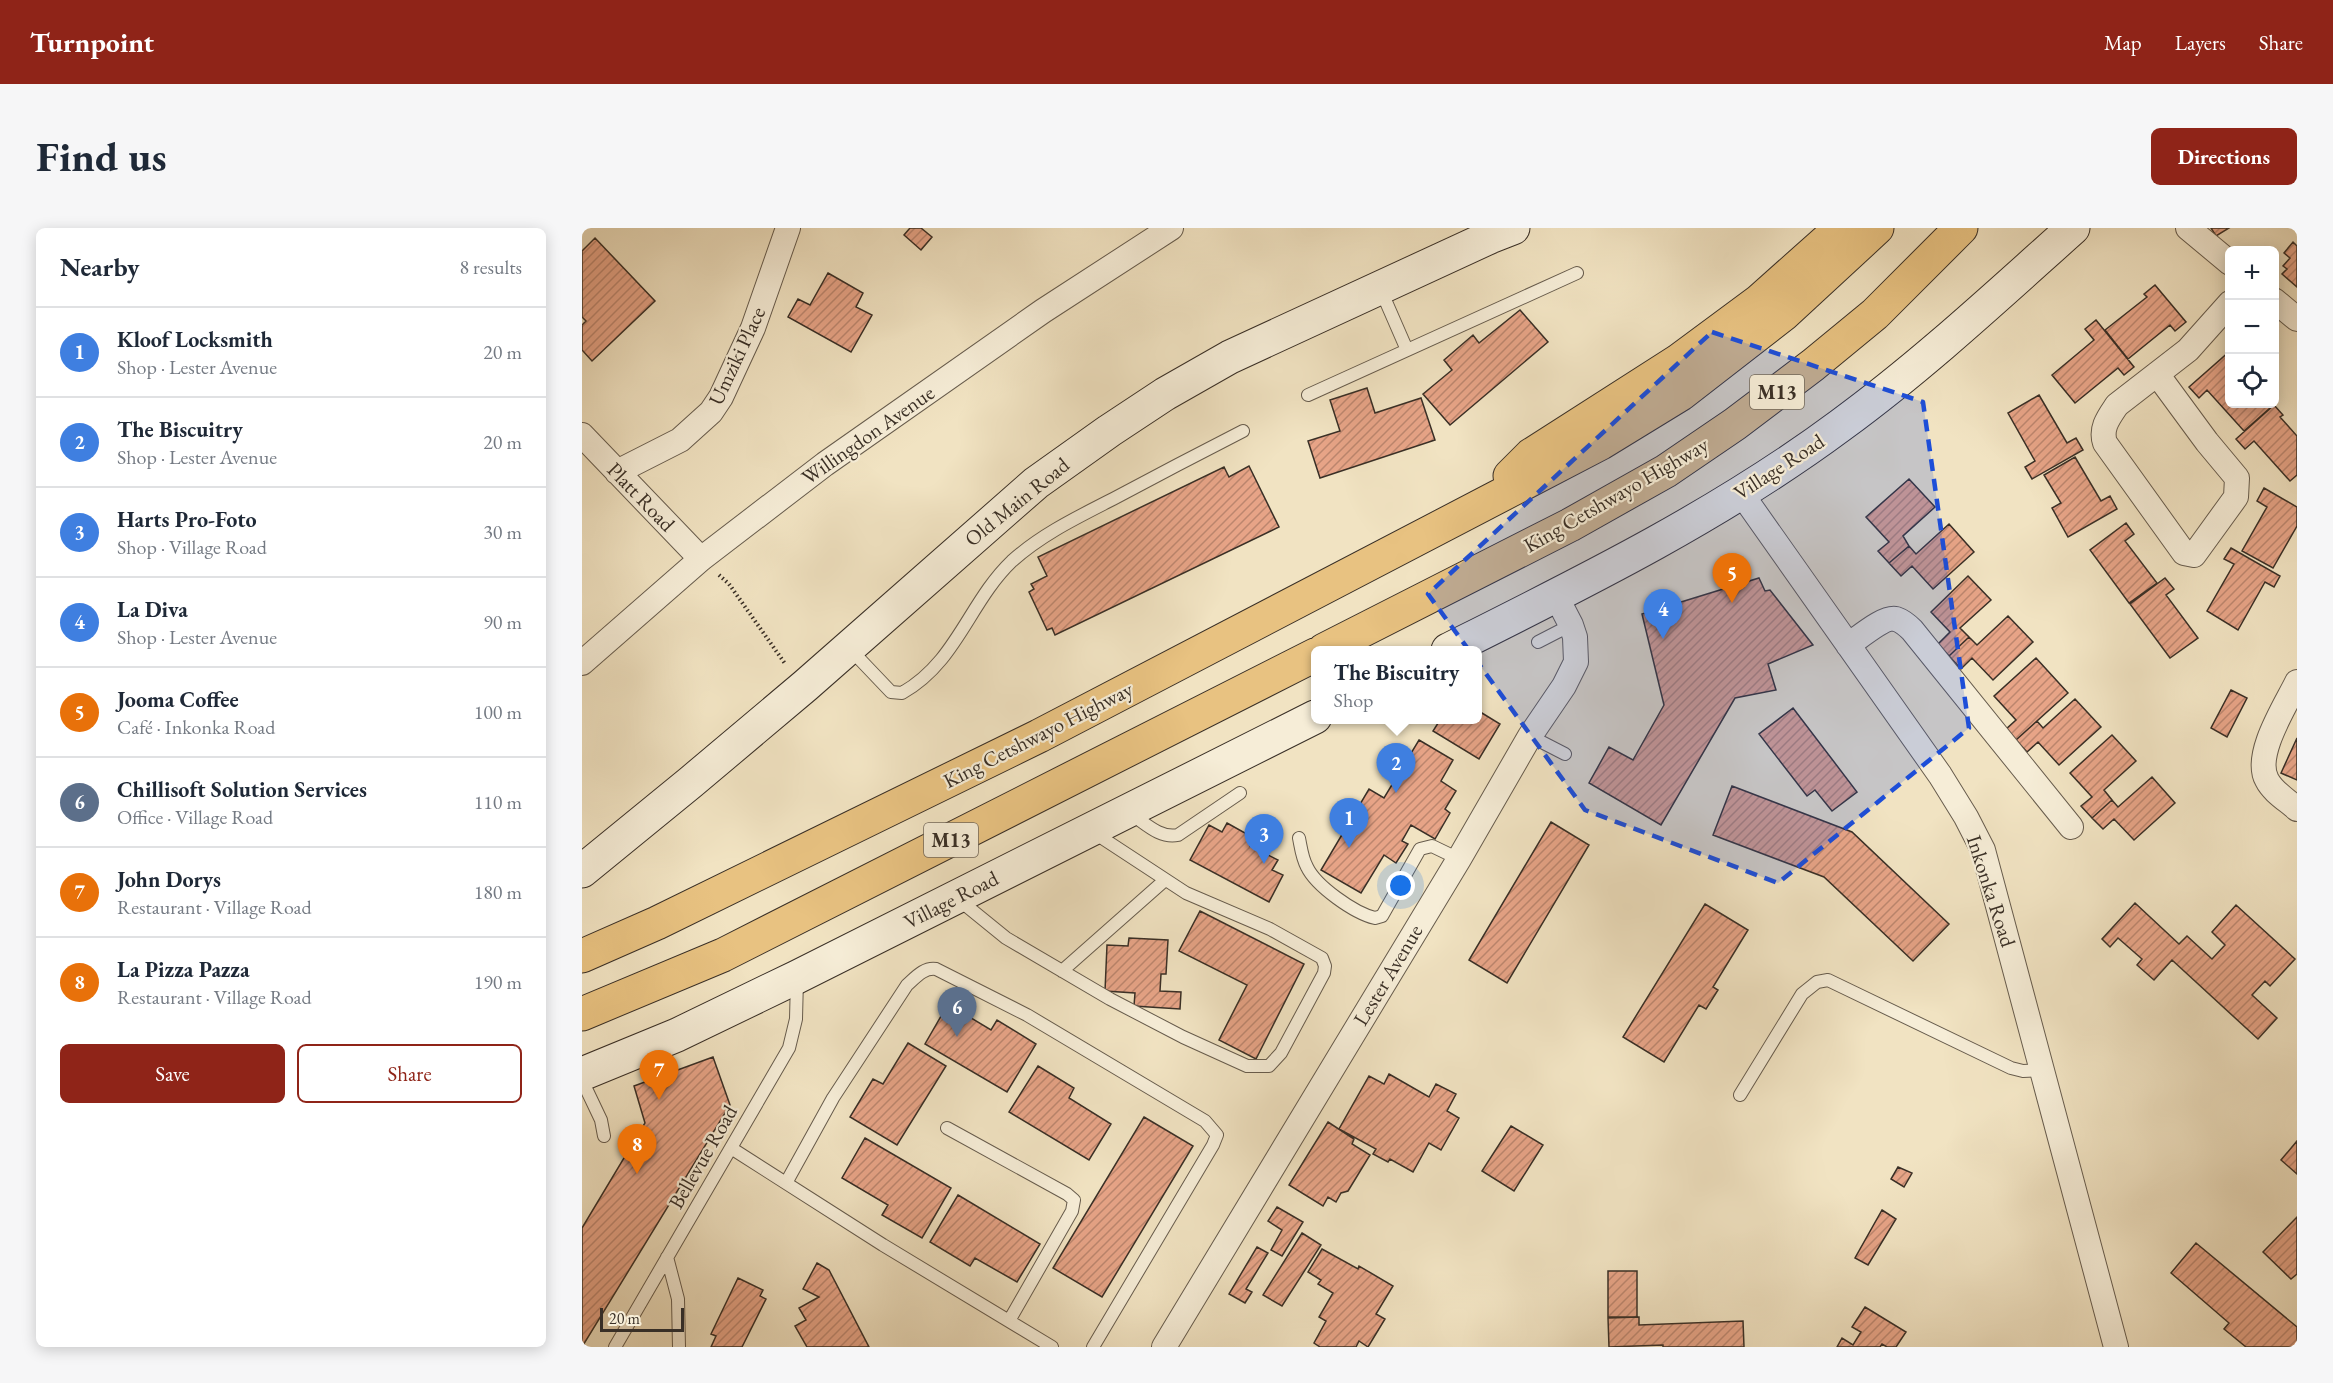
<!DOCTYPE html>
<meta charset="utf-8">
<style>
:root{--surface:#fff;--page:#f6f6f7;--text:#1f2937;--muted:#747a83;--line:#e0e1e3;--accent:#8f2418}
body{margin:0;font-family:"EB Garamond",serif;background:var(--page);color:var(--text)}
.controls{position:absolute;right:18px;top:18px;display:grid;overflow:hidden;border-radius:9px;box-shadow:0 3px 15px #0003}
.controls button{width:54px;height:54px;display:grid;place-items:center;padding:0;border:0;border-bottom:2px solid var(--line);background:var(--surface);color:var(--text);font:30px sans-serif}
.scale{position:absolute;left:18px;bottom:15px;width:84px;box-sizing:border-box;padding-left:6px;border:3px solid #392f26;border-top:0;font-size:16px;line-height:21px;white-space:nowrap;color:#392f26;-webkit-text-stroke:4px #f6edd7;paint-order:stroke}
.you{position:absolute;left:819px;top:658px;width:21px;height:21px;margin:-15px;border:4px solid #fff;border-radius:50%;background:#1a73e8;box-shadow:0 0 0 9px #1a73e833}
.badge{display:grid;place-items:center;width:39px;height:39px;border-radius:50%;background:var(--accent);color:#fff;font-size:20px;font-weight:700}
.pin{position:absolute;translate:-50% -50px;filter:drop-shadow(0 2px 3px #0008)}
.pin::after{content:'';position:absolute;top:32px;width:21px;height:18px;background:inherit;clip-path:polygon(0 0,100% 0,50% 100%)}
.popup{position:absolute;left:729px;top:418px;width:171px;height:78px;box-sizing:border-box;display:grid;place-content:center;border-radius:9px;background:var(--surface);filter:drop-shadow(0 2px 4px #0005);font-size:20px;white-space:nowrap;color:var(--muted)}
.popup b{font-size:22px;color:var(--text)}
.popup::after{content:'';position:absolute;left:50%;top:100%;margin-left:-12px;border:12px solid transparent;border-top-color:var(--surface)}
.list{margin:0;padding:0;list-style:none}
h2{display:flex;justify-content:space-between;align-items:center;height:78px;margin:0;padding:0 24px;font-size:26px}
h2 small{font-size:20px;font-weight:400;color:var(--muted)}
.list li{display:grid;grid-template-columns:39px 1fr auto;gap:18px;align-items:center;box-sizing:border-box;height:90px;padding:0 24px;border-top:2px solid var(--line)}
.list b{display:block;font-size:22px;white-space:nowrap}
.list p{margin:0;font-size:20px;white-space:nowrap;color:var(--muted)}
.list em{font-size:20px;font-style:normal;color:var(--muted)}
.actions{display:flex;gap:12px;padding:18px 24px}
.actions a{flex:1;padding:14px 0;border:2px solid var(--accent);border-radius:9px;text-align:center;font-size:21px;color:var(--accent)}
.actions .main{background:var(--accent);color:#fff}
.icon{flex:none;width:33px;height:33px;fill:none;stroke:currentColor;stroke-width:2;stroke-linecap:round;stroke-linejoin:round}
.map{position:relative;flex:none;width:1715px;height:1119px;overflow:hidden;border-radius:9px}
header{display:flex;align-items:center;gap:36px;box-sizing:border-box;height:84px;padding:0 30px;background:var(--accent);color:#fff}
header strong{font-size:28px}
nav{display:flex;gap:33px;margin-inline-start:auto;font-size:21px}
.intro{display:flex;align-items:center;justify-content:space-between;box-sizing:border-box;height:144px;padding:0 36px}
h1{margin:0;font-size:42px}
.button{padding:15px 27px;border-radius:9px;background:var(--accent);color:#fff;font-size:21px;font-weight:700}
main{display:flex;gap:36px;padding:0 36px}
aside{flex:1;background:var(--surface);border-radius:9px;box-shadow:0 3px 15px #0003}
.map>svg:first-child{display:block}
.building{fill:url(#building-hatch);stroke:#392f26;stroke-width:1.5}
.lines{fill:none;stroke-linecap:round;stroke-linejoin:round}
.lane-casing{stroke:#675c4d;stroke-width:14}
.street-casing{stroke:#675c4d;stroke-width:26}
.secondary-casing{stroke:#392f26;stroke-width:35}
.highway-casing{stroke:#392f26;stroke-width:35}
.path{stroke:#392f26;stroke-width:4;stroke-dasharray:1.5 3;stroke-linecap:butt}
.lane{stroke:#f6edd7;stroke-width:12}
.street{stroke:#f6edd7;stroke-width:24}
.secondary{stroke:#f6edd7;stroke-width:33}
.highway{stroke:#e8c281;stroke-width:33}
.marked{fill:#1d4ed8;fill-opacity:0.2;stroke:#1d4ed8;stroke-width:4.5;stroke-dasharray:12 8;stroke-linejoin:round}
.labels{text-anchor:middle;stroke-width:4.5;stroke-linejoin:round;paint-order:stroke}
.shield{fill:#f6edd7;stroke:#72685b;stroke-width:1.5}
.shield-label{font-size:20px;font-weight:bold;fill:#392f26}
.street-label{font-size:21px;fill:#392f26;stroke:#f6edd7}
</style>
<header>
<strong>Turnpoint</strong>
<nav><a>Map</a><a>Layers</a><a>Share</a></nav>
</header>
<div class="intro"><h1>Find us</h1><a class="button">Directions</a></div>
<main>
<aside>
<h2>Nearby<small>8 results</small></h2>
<ul class="list">
<li><span class="badge" style="background:#3f7fe0">1</span><div><b>Kloof Locksmith</b><p>Shop · Lester Avenue</p></div><em>20 m</em></li>
<li><span class="badge" style="background:#3f7fe0">2</span><div><b>The Biscuitry</b><p>Shop · Lester Avenue</p></div><em>20 m</em></li>
<li><span class="badge" style="background:#3f7fe0">3</span><div><b>Harts Pro-Foto</b><p>Shop · Village Road</p></div><em>30 m</em></li>
<li><span class="badge" style="background:#3f7fe0">4</span><div><b>La Diva</b><p>Shop · Lester Avenue</p></div><em>90 m</em></li>
<li><span class="badge" style="background:#e8710a">5</span><div><b>Jooma Coffee</b><p>Café · Inkonka Road</p></div><em>100 m</em></li>
<li><span class="badge" style="background:#5c6f8a">6</span><div><b>Chillisoft Solution Services</b><p>Office · Village Road</p></div><em>110 m</em></li>
<li><span class="badge" style="background:#e8710a">7</span><div><b>John Dorys</b><p>Restaurant · Village Road</p></div><em>180 m</em></li>
<li><span class="badge" style="background:#e8710a">8</span><div><b>La Pizza Pazza</b><p>Restaurant · Village Road</p></div><em>190 m</em></li>
</ul>
<div class="actions"><a class="main">Save</a><a>Share</a></div>
</aside>
<div class="map">
<svg width="1715" height="1119" viewBox="0 0 1715 1119">
<defs>
<pattern id="building-hatch" width="6" height="6" patternUnits="userSpaceOnUse" patternTransform="scale(1.5)"><rect width="6" height="6" fill="#e7a487"/><path d="M-1 1l2-2M0 6l6-6M5 7l2-2" fill="none" stroke="#bc866e"/></pattern>
</defs>
<rect width="100%" height="100%" fill="#f1e3c2"/>
<filter id="stains"><feTurbulence type="fractalNoise" baseFrequency=".00333" numOctaves="4"/><feColorMatrix values="0 0 0 0 .2 0 0 0 0 .09 0 0 0 0 .02 0 0 0 .5 -.17"/></filter>
<radialGradient id="worn" r=".72"><stop offset=".6" stop-color="#630" stop-opacity="0"/><stop offset="1" stop-color="#630" stop-opacity=".3"/></radialGradient>
<!-- building -->
<path class="building" d="M328,0H339L350,9L339,22L322,7Z
M1629,0H1647L1634,8Z
M13,10L73,73L10,133L0,122V97L4,93L0,89V23Z
M1711,14L1715,18V59L1700,46L1705,41L1701,38L1708,30L1702,25Z
M246,45L281,65L274,79L290,87L269,124L206,89L216,71L228,77Z
M1573,57L1604,94L1593,103L1588,97L1546,131L1523,102L1565,69L1562,66Z
M938,82L966,114L868,197L841,166L870,142L862,132L891,107L897,115Z
M1514,92L1552,139L1542,147L1536,140L1493,175L1470,147L1512,112L1503,101Z
M1648,123V176H1685L1688,180L1662,203L1625,162L1617,170L1607,159Z
M785,160L793,185L839,170L853,212L738,250L726,213L758,203L748,172Z
M1457,167L1485,215L1494,210L1501,222L1450,251L1443,239L1453,233L1426,185Z
M1692,177L1701,187L1698,189L1715,208V247L1708,253L1672,213L1663,221L1654,211Z
M1493,229L1519,273L1528,268L1535,281L1486,309L1470,280L1479,275L1462,247Z
M667,238L697,299L473,407L470,400L465,402L447,364L452,361L449,356L465,348L456,329L642,239L647,249Z
M1327,251L1353,279L1321,308L1327,318L1307,335L1296,323L1307,314L1284,289Z
M1682,260L1715,279V298L1691,340L1660,323L1685,279L1675,273Z
M1544,295L1552,306L1543,313L1575,355L1547,375L1508,322Z
M1367,296L1392,324L1351,361L1330,338L1319,348L1307,335L1327,318L1334,326Z
M1649,320L1698,348L1692,359L1683,354L1656,402L1625,383L1652,336L1642,331Z
M1386,348L1409,372L1378,400L1387,409L1367,428L1356,416L1368,404L1349,384Z
M1177,350L1183,363L1188,362L1231,417L1186,436L1194,462L1153,470L1079,597L1007,555L1027,519L1051,532L1082,477L1060,386Z
M1583,350L1592,361L1584,367L1616,410L1588,430L1548,376Z
M1426,388L1451,414L1411,452L1390,430L1379,441L1367,428L1387,409L1395,417Z
M1454,430L1486,465L1434,512L1424,501L1434,492L1412,468Z
M1649,462L1665,470L1645,509L1629,500Z
M1493,471L1519,499L1477,537L1456,514L1445,524L1434,512L1455,493L1461,500Z
M1211,480L1275,564L1250,583L1233,562L1225,568L1177,506Z
M895,482L918,496L897,531L851,503L858,492H895Z
M1530,507L1554,533L1522,562L1530,572L1510,590L1499,578L1510,569L1488,545Z
M1715,510V552L1699,545Z
M837,512L871,532L859,553L874,563L863,581L868,585L853,611L829,597L820,613L826,616L814,635L802,627L779,665L739,642L787,561L802,570Z
M1570,549L1593,575L1552,612L1532,591L1521,601L1510,590L1530,572L1536,579Z
M1150,558L1270,604L1367,696L1331,733L1242,649L1131,607Z
M969,594L1007,617L925,755L887,732Z
M645,595L672,610L668,618L696,632L690,642L701,647L687,674L608,632L627,597L640,604Z
M1553,675L1597,716L1605,708L1630,731L1643,717L1630,704L1654,677L1713,731L1688,758L1683,753L1670,767L1695,790L1676,811L1590,732L1572,752L1555,737L1560,731L1536,710L1528,719L1520,711Z
M1123,676L1166,702L1131,759L1136,762L1124,781L1117,777L1082,834L1041,809Z
M618,683L722,736L674,831L637,812L665,757L597,723Z
M547,710L586,712L584,746H579L578,763L599,764L598,781L552,778L553,765L523,763L525,717L546,718Z
M366,776L409,802L415,792L454,816L425,864L343,816Z
M326,815L364,838L315,917L268,889L291,851L301,856Z
M131,829L148,877L0,1119V1000L63,895L52,858Z
M456,838L492,860L487,870L529,896L507,932L427,884Z
M807,846L847,869L854,856L874,866L865,883L877,890L859,922L847,915L831,944L808,931L806,934L791,926L794,921L757,901L787,848L802,856Z
M562,889L611,918L520,1069L471,1040Z
M746,894L772,911L770,916L788,927L766,963L759,965L754,974L746,969L741,978L707,957Z
M929,898L961,917L932,963L900,943Z
M283,910L369,960L340,1010L300,987L306,977L260,950Z
M1715,913V946L1699,932Z
M1316,939L1330,945L1322,959L1309,951Z
M376,967L458,1016L435,1054L393,1030L388,1038L348,1014Z
M695,979L721,994L700,1028L689,1022L700,1002L686,993Z
M1300,982L1314,991L1286,1037L1273,1030Z
M1715,989V1046L1709,1051L1681,1024Z
M720,1005L739,1017L700,1078L681,1067Z
M1614,1015L1715,1099V1119H1664L1642,1101L1647,1095L1589,1045Z
M675,1019L686,1025L664,1061L670,1064L663,1075L647,1066Z
M740,1021L776,1041L777,1038L811,1058L794,1086L803,1091L786,1119L777,1113L774,1119H738L732,1115L744,1093L737,1089L751,1065L736,1056L739,1052L726,1044Z
M235,1035L247,1042L287,1119H225L213,1098L224,1092L217,1080L237,1069L221,1061Z
M1026,1043H1055V1089H1026Z
M156,1050L181,1062L178,1068L184,1071L160,1119H129L134,1108L129,1106Z
M1283,1079L1324,1104L1314,1119H1305L1300,1116L1298,1119H1255L1260,1110L1271,1117L1279,1104L1270,1099Z
M1057,1089V1097L1161,1093L1162,1119H1081V1117L1027,1119L1026,1090Z"/>
<g class="lines">
<!-- lane casing -->
<g class="lane-casing">
<path id="lane" d="M798,60L825,122
M726,167L995,45
M956,414L989,397
M268,421L309,464L320,465C375,434 387,374 430,333C460,306 496,289 531,271C574,248 618,225 661,203
M948,508L983,526
M549,586C563,595 578,611 596,607L658,565
M717,610C719,620 720,630 725,639C734,658 772,685 793,690L800,688L838,621L850,618L877,631
M376,671L424,710L528,771L601,809L665,838H687L699,825L742,745L743,738L740,730L688,701L604,665L511,604
M480,743L583,652
M0,852L19,892L22,908
M1158,867L1220,766L1235,754L1246,752L1429,840L1441,843L1460,842
M365,900L485,966L492,972L490,983L427,1093
M149,920L301,1017L470,1119
M204,955L251,870L325,757C333,750 342,739 354,741L445,787L623,893L635,907L631,917L511,1119
M85,1029L96,1071L97,1119
M33,1119L207,820L214,791L215,751"/>
</g>
<!-- street casing -->
<g class="street-casing">
<path id="street" d="M1606,0L1648,35
M1692,72L1715,91
M1575,146L1625,214L1655,250L1654,269L1612,327L1602,325L1523,215C1518,200 1527,189 1535,177L1606,122L1648,75
M0,207L119,331
M35,244L98,212L129,184L139,169L171,100L206,0
M1159,265L1358,547L1384,589L1401,622L1534,1119
M1266,417C1277,410 1302,388 1314,391C1320,393 1326,398 1330,402L1489,599
M0,435L119,331L243,236L461,83L589,0
M1715,454C1704,477 1671,527 1685,552C1691,564 1705,572 1715,581
M582,1119L877,631L948,508L982,458L994,434L993,409L989,397L974,368"/>
</g>
<!-- secondary casing -->
<g class="secondary-casing">
<path id="secondary" d="M866,422C1000,355 1138,287 1259,197C1341,137 1415,68 1491,0
M0,643L109,554L223,458L454,255L527,203L583,166L648,129L908,9L931,0
M0,846L95,807L215,749L733,489"/>
</g>
<!-- highway casing -->
<g class="highway-casing">
<path id="highway" d="M928,248L949,227L1096,133L1177,73L1259,0
M742,422L988,297L1084,243L1153,196L1231,137L1293,86L1379,0
M0,728L75,695L457,508L1019,215L1099,166L1202,86L1295,0
M0,786L141,727L733,427"/>
</g>
<!-- path -->
<path class="path" d="M137,347L147,356L204,437"/>
<!-- lane -->
<use href="#lane" class="lane"/>
<!-- street -->
<use href="#street" class="street"/>
<!-- secondary -->
<use href="#secondary" class="secondary"/>
<!-- highway -->
<use href="#highway" class="highway"/>
</g>
<!-- marked area -->
<path class="marked" d="M1130,104L1341,174L1387,500L1196,655L1003,582L846,366Z"/>
<g class="labels">
<!-- shield labels -->
<g class="shield">
<rect x="1168" y="147" width="54" height="34" rx="4.5"/>
<rect x="342" y="595" width="54" height="34" rx="4.5"/>
</g>
<g class="shield-label">
<text x="1195" y="171">M13</text>
<text x="369" y="619">M13</text>
</g>
<!-- street labels -->
<g class="street-label">
<text transform="translate(155 128) rotate(-65)" y="7">Umziki Place</text>
<text transform="translate(286 207) rotate(-35)" y="7">Willingdon Avenue</text>
<text transform="translate(1197 239) rotate(-33)" y="7">Village Road</text>
<text transform="translate(1034 267) rotate(-30)" y="7">King Cetshwayo Highway</text>
<text transform="translate(59 269) rotate(46)" y="7">Platt Road</text>
<text transform="translate(435 274) rotate(-39)" y="7">Old Main Road</text>
<text transform="translate(456 507) rotate(-27)" y="7">King Cetshwayo Highway</text>
<text transform="translate(1409 663) rotate(72)" y="7">Inkonka Road</text>
<text transform="translate(369 672) rotate(-27)" y="7">Village Road</text>
<text transform="translate(806 747) rotate(-59)" y="7">Lester Avenue</text>
<text transform="translate(121 929) rotate(-60)" y="7">Bellevue Road</text>
</g>
</g>
<rect width="100%" height="100%" filter="url(#stains)"/>
<rect width="100%" height="100%" fill="url(#worn)"/>
</svg>
<div class="controls">
<button>+</button>
<button>−</button>
<button><svg class="icon" aria-label="locate" viewBox="0 0 24 24"><circle cx="12" cy="12" r="6"/><path d="M12 2v4M12 18v4M2 12h4M18 12h4"/></svg></button>
</div>
<div class="scale">20 m</div>
<div class="you"></div>
<div class="pin badge" style="left:767px;top:620px;background:#3f7fe0">1</div>
<div class="pin badge" style="left:814px;top:565px;background:#3f7fe0">2</div>
<div class="popup"><b>The Biscuitry</b>Shop</div>
<div class="pin badge" style="left:682px;top:636px;background:#3f7fe0">3</div>
<div class="pin badge" style="left:1081px;top:411px;background:#3f7fe0">4</div>
<div class="pin badge" style="left:1150px;top:375px;background:#e8710a">5</div>
<div class="pin badge" style="left:375px;top:809px;background:#5c6f8a">6</div>
<div class="pin badge" style="left:77px;top:872px;background:#e8710a">7</div>
<div class="pin badge" style="left:55px;top:946px;background:#e8710a">8</div>
</div>
</main>
